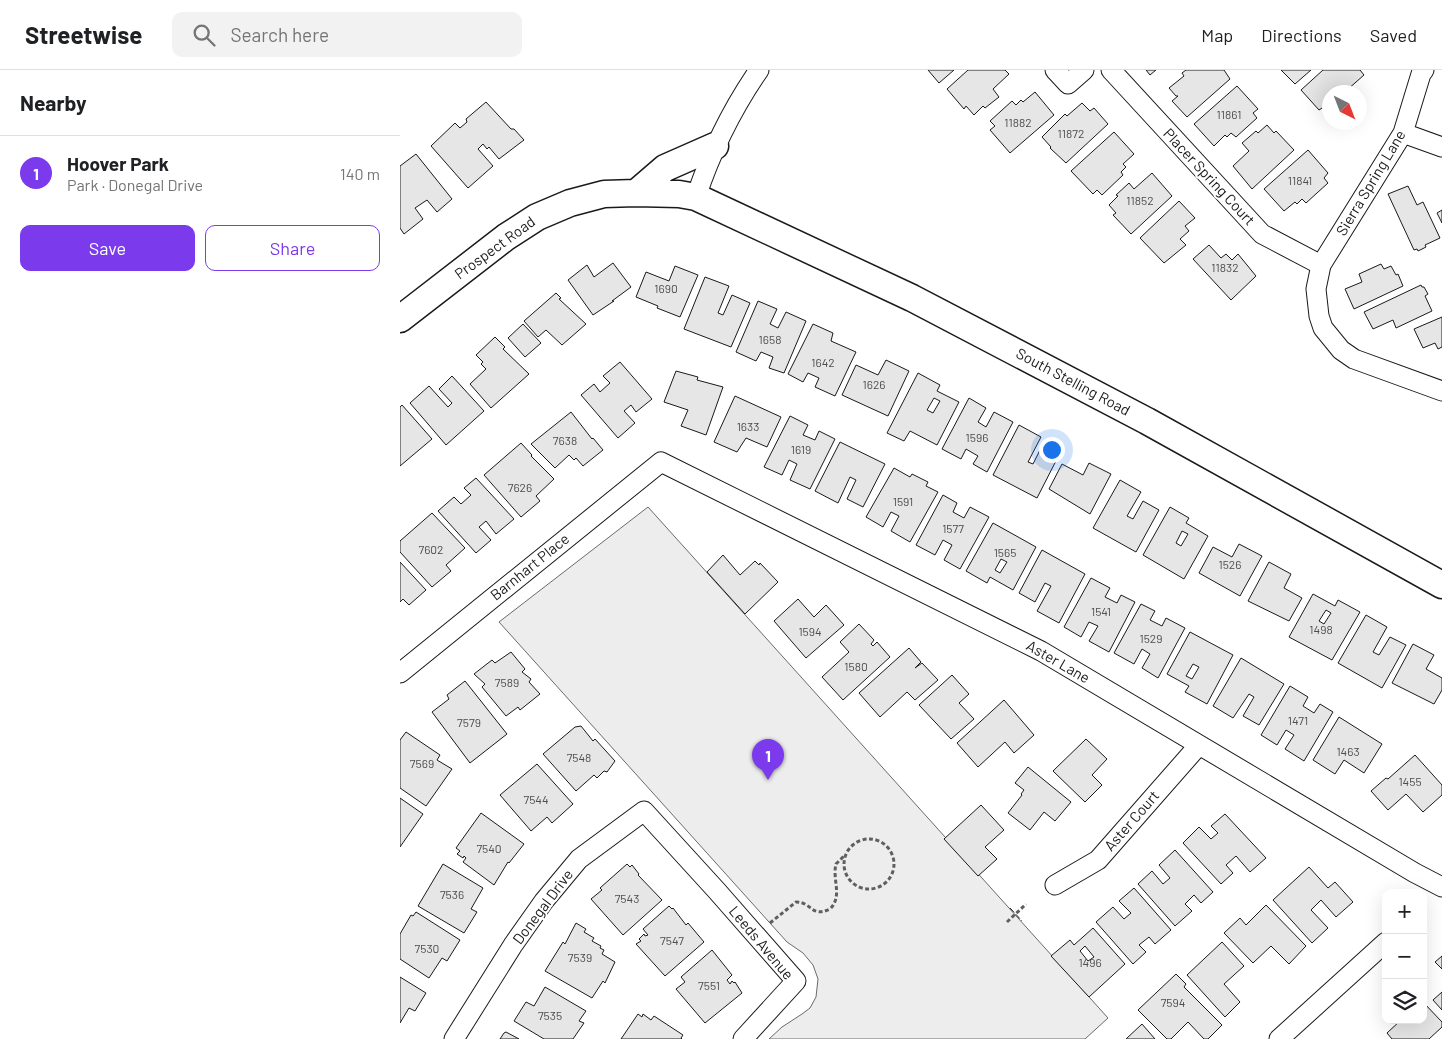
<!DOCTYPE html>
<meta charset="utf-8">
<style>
:root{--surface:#fff;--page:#f2f2f2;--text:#202124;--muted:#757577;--line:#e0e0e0;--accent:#7c3aed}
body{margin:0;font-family:Barlow,sans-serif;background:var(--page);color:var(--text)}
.controls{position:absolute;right:15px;bottom:15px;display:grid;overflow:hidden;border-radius:10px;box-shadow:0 5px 20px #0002}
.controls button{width:45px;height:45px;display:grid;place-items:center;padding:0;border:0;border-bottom:1px solid var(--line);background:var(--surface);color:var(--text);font:25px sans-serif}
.compass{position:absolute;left:922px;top:15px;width:45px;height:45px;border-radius:50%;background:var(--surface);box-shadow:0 5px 20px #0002;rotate:138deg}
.you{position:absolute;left:651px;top:379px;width:18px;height:18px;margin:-12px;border:4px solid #fff;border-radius:50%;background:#1a73e8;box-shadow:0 0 0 8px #1a73e833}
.badge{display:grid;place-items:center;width:32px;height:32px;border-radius:50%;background:var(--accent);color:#fff;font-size:16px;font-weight:700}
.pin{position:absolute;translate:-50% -41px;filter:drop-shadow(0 1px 2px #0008)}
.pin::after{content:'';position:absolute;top:26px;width:18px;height:15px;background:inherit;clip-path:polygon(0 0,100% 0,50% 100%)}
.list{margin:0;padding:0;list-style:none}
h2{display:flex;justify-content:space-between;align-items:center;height:65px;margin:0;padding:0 20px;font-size:21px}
h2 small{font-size:16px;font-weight:400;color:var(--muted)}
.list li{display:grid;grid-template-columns:32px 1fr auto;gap:15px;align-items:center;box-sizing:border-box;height:75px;padding:0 20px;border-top:1px solid var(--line)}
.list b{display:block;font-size:19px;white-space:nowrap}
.list p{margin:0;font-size:16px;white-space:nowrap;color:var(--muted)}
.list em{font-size:16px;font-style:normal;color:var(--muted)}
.actions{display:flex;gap:10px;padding:15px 20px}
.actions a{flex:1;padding:11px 0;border:1px solid var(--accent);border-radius:10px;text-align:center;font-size:18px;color:var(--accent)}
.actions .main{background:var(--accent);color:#fff}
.icon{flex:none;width:28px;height:28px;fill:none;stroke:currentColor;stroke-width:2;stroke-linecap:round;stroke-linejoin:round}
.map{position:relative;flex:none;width:1042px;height:969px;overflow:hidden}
header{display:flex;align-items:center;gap:30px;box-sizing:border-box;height:70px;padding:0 25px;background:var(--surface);border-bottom:1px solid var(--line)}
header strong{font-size:24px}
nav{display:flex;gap:28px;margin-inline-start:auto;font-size:18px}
.search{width:350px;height:45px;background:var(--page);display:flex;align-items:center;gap:12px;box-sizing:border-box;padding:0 18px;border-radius:10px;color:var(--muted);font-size:19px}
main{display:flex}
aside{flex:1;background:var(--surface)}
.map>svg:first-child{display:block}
.built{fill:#ededed;stroke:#6a6a6a}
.building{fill:#e6e6e6;stroke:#1a1a1a;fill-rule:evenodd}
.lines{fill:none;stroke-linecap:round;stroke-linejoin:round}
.street-casing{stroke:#1a1a1a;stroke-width:21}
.secondary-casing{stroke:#1a1a1a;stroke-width:29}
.path{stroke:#5f5f5f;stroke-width:3;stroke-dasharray:4 2.5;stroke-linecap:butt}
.street{stroke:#fff;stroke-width:19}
.secondary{stroke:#fff;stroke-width:26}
.fence{stroke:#1a1a1a;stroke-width:1;stroke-dasharray:6 2.5;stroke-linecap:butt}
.labels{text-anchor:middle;stroke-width:4;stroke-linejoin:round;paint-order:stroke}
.number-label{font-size:12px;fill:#4d4d4d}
.street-label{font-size:15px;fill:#1a1a1a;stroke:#fff}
</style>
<header>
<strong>Streetwise</strong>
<div class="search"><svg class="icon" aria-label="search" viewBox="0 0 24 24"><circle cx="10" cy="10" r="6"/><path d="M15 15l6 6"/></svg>Search here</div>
<nav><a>Map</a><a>Directions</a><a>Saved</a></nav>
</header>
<main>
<aside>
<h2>Nearby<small></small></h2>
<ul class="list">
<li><span class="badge">1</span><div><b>Hoover Park</b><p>Park · Donegal Drive</p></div><em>140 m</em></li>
</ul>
<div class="actions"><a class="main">Save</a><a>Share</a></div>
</aside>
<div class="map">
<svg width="1042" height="969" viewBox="0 0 1042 969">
<rect width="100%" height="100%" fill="#fff"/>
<!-- built -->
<path class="built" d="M248,437L708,948L685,969H369L382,957L402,944L410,938L416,927L418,909L413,895L403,883L387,872L99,552Z"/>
<!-- building -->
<path class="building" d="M528,0H554L539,13Z
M568,0H605L609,4L593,19L599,27L585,38L583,36L574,45L566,36L564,39L547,19Z
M746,0H756L750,5Z
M786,0H824L830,9L787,47L772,31L778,26H776L769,18L784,6L782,3Z
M881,0H911L895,14Z
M923,0H960L964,5L947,20L949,22H929V46L922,38L919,40L901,20Z
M837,16L858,39L853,43L857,48L836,67L831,63L827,67L825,65L814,76L794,54Z
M635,22L654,45L610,83L590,60L595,56L590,51L612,31L616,35L621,30L623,32Z
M86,32L111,59H114L124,70L99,89L89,77L87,79L83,74L78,79L93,96L68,118L31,76L55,53L60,58L67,52L66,49Z
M682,33L690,41L694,38L708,54L666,93L650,78L651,77L642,67L665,44L667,46Z
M867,55L874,63L876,61L894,80L852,119L833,96L849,81L842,73L856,61L858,63Z
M714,62L734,84L723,94L726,97L721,102L723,105L702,125L697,120L693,124L671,101Z
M908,80L928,103L924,108L928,113L906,133L902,129L897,134L895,132L884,141L864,119Z
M16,84L52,129L37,142L27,130L15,138L23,149L4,164L0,158V96Z
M752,103L772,126L731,164L713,145L716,143L709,135L718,126L716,125L729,113L734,119Z
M1008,116L1017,135L1023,132L1040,168L1025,175L1026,177L1018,181L1017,179L1014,180L988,124Z
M779,131L795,148L785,156L789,161L780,169L786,175L764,193L740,168Z
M1042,140V153L1037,143Z
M809,175L821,188L826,184L832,190L838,184L856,206L831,230L793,189Z
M213,193L231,217L212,231H214L193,245L168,210L187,195L194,207Z
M981,194L984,199L991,196L996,205L998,204L1003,216L954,239L945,219L962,212L959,204Z
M275,196L298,205L280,247L257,238L258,236L236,227L246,202L269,211Z
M305,207L329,216L318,243L323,245L332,225L350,233L331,277L284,259Z
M1021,215L1022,217H1024L1028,224L1025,226L1032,241L996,258L993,250L973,259L964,242Z
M156,223L161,228L159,229L186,254L162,275L146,260L138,267L124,251Z
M358,231L377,239L370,254L378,258L386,242L406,251L384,303L369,298L373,287L361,282L356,291L336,282Z
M1042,247V277L1038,279L1035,273L1023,278L1014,259Z
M123,254L141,273L125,287L108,268Z
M413,254L433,263L431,271L456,282L435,326L415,317L419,308L408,303L403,312L388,304Z
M95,267L105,277L103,279L129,304L91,338L70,314L86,299L81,294L83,292L76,285Z
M486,290L509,301L488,346L442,325L456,295L478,305Z
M220,292L252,329L236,342L231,335L224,341L235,353L218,368L181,325L194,314L200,322L210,313L203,306Z
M276,301L298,307L297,310L323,317L306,365L281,356L288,340L264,332Z
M518,303L540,315L537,321L559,332L537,375L510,361L504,371L487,363ZM534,328L540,331L533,343L527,340Z
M52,306L84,341L46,375L10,333L29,316L48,337L52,333L39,319Z
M335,326L381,347L367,377L346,368L337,382L314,372Z
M569,328L586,338L578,352L586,357L594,342L613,352L587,402L573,394L578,386L566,379L561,389L542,379Z
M2,335L32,369L0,396V337Z
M171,342L192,369L193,368L203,380L183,396L176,388L174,390L169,385L155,398L131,374Z
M390,346L408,355L403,365L415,370L419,361L435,369L410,419L390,410L397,394L389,390L382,405L364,397Z
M619,355L641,367L628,392L633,394L642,376L659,385L637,428L593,405Z
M440,372L485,394L463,437L447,429L456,410L450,407L438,433L415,421Z
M121,373L132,385L131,386L154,409L136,426L140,431L121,447L84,405Z
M689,393L711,404L690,444L649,419L662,394L683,405Z
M494,398L510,407L512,404L528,412L526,416L538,422L510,472L491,461L499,446L491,442L483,457L466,447Z
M76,408L114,449L96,464L86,451L79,457L91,470L76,483L38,441L54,427L61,434L71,425L64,418Z
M720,410L741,422L727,446L733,449L743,431L759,440L736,482L693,458Z
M543,425L557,433L553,442L564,448L570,437L589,447L560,499L544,490L552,475L543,470L535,485L516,475Z
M770,437L789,448L786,453L808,466L784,509L743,485ZM782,461L788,464L781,476L776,473Z
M32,443L65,478L46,495L51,501L32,517L0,482V471Z
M593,453L636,477L613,520L590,507L587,513L566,501ZM601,489L607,492L600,503L595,500Z
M839,474L862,486L840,526L799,503L813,477L832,487Z
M642,480L685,504L659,553L637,541L651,516L645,513L635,532L619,523Z
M323,485L340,505L355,491L359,495L360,493L378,512L345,544L307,502Z
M0,492L26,520L9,535L3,529L0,532Z
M869,492L891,504L884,518L902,528L889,551L848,531Z
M691,508L710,518L705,527L717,533L721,525L735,532L709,582L689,571L698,556L689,552L681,567L664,557Z
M913,524L935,536L938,530L960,542L932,590L889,567ZM926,540L931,543L924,554L919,551Z
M398,529L414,547L426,535L444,555L406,588L374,551Z
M741,534L755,541L750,550L762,556L766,548L785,558L758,608L742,598L750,584L742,579L734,594L714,583Z
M966,545L987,557L973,582L979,585L990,567L1006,575L982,618L938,593Z
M459,554L474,570L471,574L473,576L477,572L490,587L443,630L422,607L449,582L440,572Z
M790,562L833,585L807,634L785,622L789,616L767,604ZM793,594L799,597L792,609L786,606Z
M1013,574L1034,585L1026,599L1042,608V620L1034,634L992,613Z
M509,578L521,592L515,598L522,593L538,610L515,630L507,622L480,647L459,623Z
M111,582L125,599L122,602L131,609L129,612L140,624L120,640L118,637L106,646L82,617L85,614L74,604L92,590L95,593Z
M841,588L884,614L859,655L843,646L854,627L849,624L833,648L813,636Z
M552,605L569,624L559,633L574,649L551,669L519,635Z
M65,611L107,664L70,693L32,642L49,629L47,625Z
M890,616L908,627L903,636L914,643L920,634L933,642L904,691L885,679L894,665L886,660L877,675L861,665Z
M604,630L634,665L614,683L605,672L578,697L557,673Z
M939,647L982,674L964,703L944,690L935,704L913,690Z
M181,656L193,671L195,669L215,691L207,702L204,701L197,708L194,705L176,721L143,684L175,657Z
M6,662L40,685L37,690L52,699L26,736L0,718V670Z
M686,669L707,689L692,705L702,715L685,732L653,701Z
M1015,685L1042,715V725L1023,742L1006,724L988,740L971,721L986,708L988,709Z
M137,694L173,734L152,753L147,747L131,761L100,725Z
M628,697L671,732L655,751L644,742L630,760L608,743L622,725L621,724L624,720L615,713Z
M0,728L23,744L0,777Z
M581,735L604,760L585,777L597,789L578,806L544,769Z
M81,743L124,774L109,793L108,792L94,815L63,792L66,788L64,786L63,788L57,784L60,781L56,778Z
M825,744L866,788L850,802L836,786L826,795L833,803L821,814L783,773L799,757L811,769L818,763L811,756Z
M775,780L813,822L801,833L794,825L785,834L792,841L775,856L738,814L752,801L763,814L770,808L759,795Z
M43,794L83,818L71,839L77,842L64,863L18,836Z
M227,794L230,797L232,795L239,804L238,805L262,830L223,865L191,829L202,820L200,818Z
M909,797L928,818L935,812L953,832L936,847L921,830L911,840L928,858L912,873L873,830Z
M734,818L771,860L755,874L749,867L739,875L746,882L733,894L696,852L713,837L724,849L731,843L719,831Z
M866,835L906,876L889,894L871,876L853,893L824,863L840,848L846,855Z
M269,836L272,839L273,838L286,855L288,853L304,872L265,906L236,874L241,871L239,869L244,864L245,866L248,865L243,859Z
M16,842L60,870L47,891L42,888L29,908L0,889V864L11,845L13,846Z
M176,853L186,859L184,862L194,868L192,871L201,876L200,878L204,880L202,884L215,892L205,913L203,911L192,928L145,901L163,872L165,874Z
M693,858L725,894L689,927L651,886L670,870L674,875ZM685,876L694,887L688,891L680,881Z
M822,872L844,896L824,914L840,932L825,947L787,905Z
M312,880L332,905L327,910L330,914L332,911L334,913L335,912L342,923L305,953L276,919L285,912L281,907Z
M1042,886V899L1035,892Z
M776,904L786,914L784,917L822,955L808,969H804L788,952L771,969H767L738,940Z
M0,907L26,923L15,941L9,938L0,953Z
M145,917L186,941L179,951L184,953L173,969H144L114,951L126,932L134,936Z
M1042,922V940L1033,930Z
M1023,932L1042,952V957L1029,969H992L987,963L1001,950H1023Z
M238,944L242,947L243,944L251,950L254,946L283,965L281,968L282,969H221Z
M742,954L755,969H726Z
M106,962L119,969H100L104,963Z"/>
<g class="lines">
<!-- street casing -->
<g class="street-casing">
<path id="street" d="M655,0L668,14L684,0
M711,0L862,164L921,195
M1024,0L1021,4L1003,63L921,195L916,219L919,246L923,258L941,280L954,289L1042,321
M1003,63L1042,77
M296,127C311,82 332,39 359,0
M0,603L261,392L641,581L1015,803L1042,817
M655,815L698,790L799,675
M54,969L113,875L144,831L179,789L244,741L317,821L396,911L343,969
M879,969L986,872"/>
</g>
<!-- secondary casing -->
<g class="secondary-casing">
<path id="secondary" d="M236,123L265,98L315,76
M0,249L106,167L137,147L170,133L204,124L236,123L279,124L296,127L512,228L747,351L1042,515"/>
</g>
<!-- path -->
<path class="path" d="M444 794a25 25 0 1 1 50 0a25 25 0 1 1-50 0Z
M607,852L626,834
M370,853L396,832C412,832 411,848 430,839C443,826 432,810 436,794L444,786"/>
<!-- street -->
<use href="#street" class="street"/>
<!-- secondary -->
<use href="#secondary" class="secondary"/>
<!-- fence -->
<path class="fence" d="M610,838L622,851"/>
</g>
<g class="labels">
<!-- number labels -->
<g class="number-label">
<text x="829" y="49">11861</text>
<text x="618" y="57">11882</text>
<text x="671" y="68">11872</text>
<text x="900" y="115">11841</text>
<text x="740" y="135">11852</text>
<text x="825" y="202">11832</text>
<text x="266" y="223">1690</text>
<text x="370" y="274">1658</text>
<text x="423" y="297">1642</text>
<text x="474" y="319">1626</text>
<text x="348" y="361">1633</text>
<text x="577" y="372">1596</text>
<text x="165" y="375">7638</text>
<text x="401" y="384">1619</text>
<text x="120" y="422">7626</text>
<text x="503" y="436">1591</text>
<text x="553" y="463">1577</text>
<text x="31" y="484">7602</text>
<text x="605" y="487">1565</text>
<text x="830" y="499">1526</text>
<text x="701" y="546">1541</text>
<text x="921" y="564">1498</text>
<text x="410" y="566">1594</text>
<text x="751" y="573">1529</text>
<text x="456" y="601">1580</text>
<text x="107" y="617">7589</text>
<text x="898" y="655">1471</text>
<text x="69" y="657">7579</text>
<text x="948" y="686">1463</text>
<text x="179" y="692">7548</text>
<text x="22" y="698">7569</text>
<text x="1010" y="716">1455</text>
<text x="136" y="734">7544</text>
<text x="89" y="783">7540</text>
<text x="52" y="829">7536</text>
<text x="227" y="833">7543</text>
<text x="272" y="875">7547</text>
<text x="27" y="883">7530</text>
<text x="180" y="892">7539</text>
<text x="690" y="897">1496</text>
<text x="309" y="920">7551</text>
<text x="773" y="937">7594</text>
<text x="150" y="950">7535</text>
</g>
<!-- street labels -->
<g class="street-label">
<text transform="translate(809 107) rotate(47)" y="5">Placer Spring Court</text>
<text transform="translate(971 113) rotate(-59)" y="5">Sierra Spring Lane</text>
<text transform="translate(95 178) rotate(-36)" y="5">Prospect Road</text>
<text transform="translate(673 312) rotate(28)" y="5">South Stelling Road</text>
<text transform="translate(130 497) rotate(-39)" y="5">Barnhart Place</text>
<text transform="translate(658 592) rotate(30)" y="5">Aster Lane</text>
<text transform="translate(732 751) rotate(-49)" y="5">Aster Court</text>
<text transform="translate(143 837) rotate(-53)" y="5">Donegal Drive</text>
<text transform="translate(361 873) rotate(50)" y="5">Leeds Avenue</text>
</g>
</g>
</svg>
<div class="controls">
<button>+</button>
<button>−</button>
<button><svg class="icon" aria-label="layers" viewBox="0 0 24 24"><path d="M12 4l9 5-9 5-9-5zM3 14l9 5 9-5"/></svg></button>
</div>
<svg class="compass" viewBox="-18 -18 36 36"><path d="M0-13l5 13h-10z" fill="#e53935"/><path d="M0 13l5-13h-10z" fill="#757577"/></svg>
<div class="you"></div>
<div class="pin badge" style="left:368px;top:710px">1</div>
</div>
</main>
